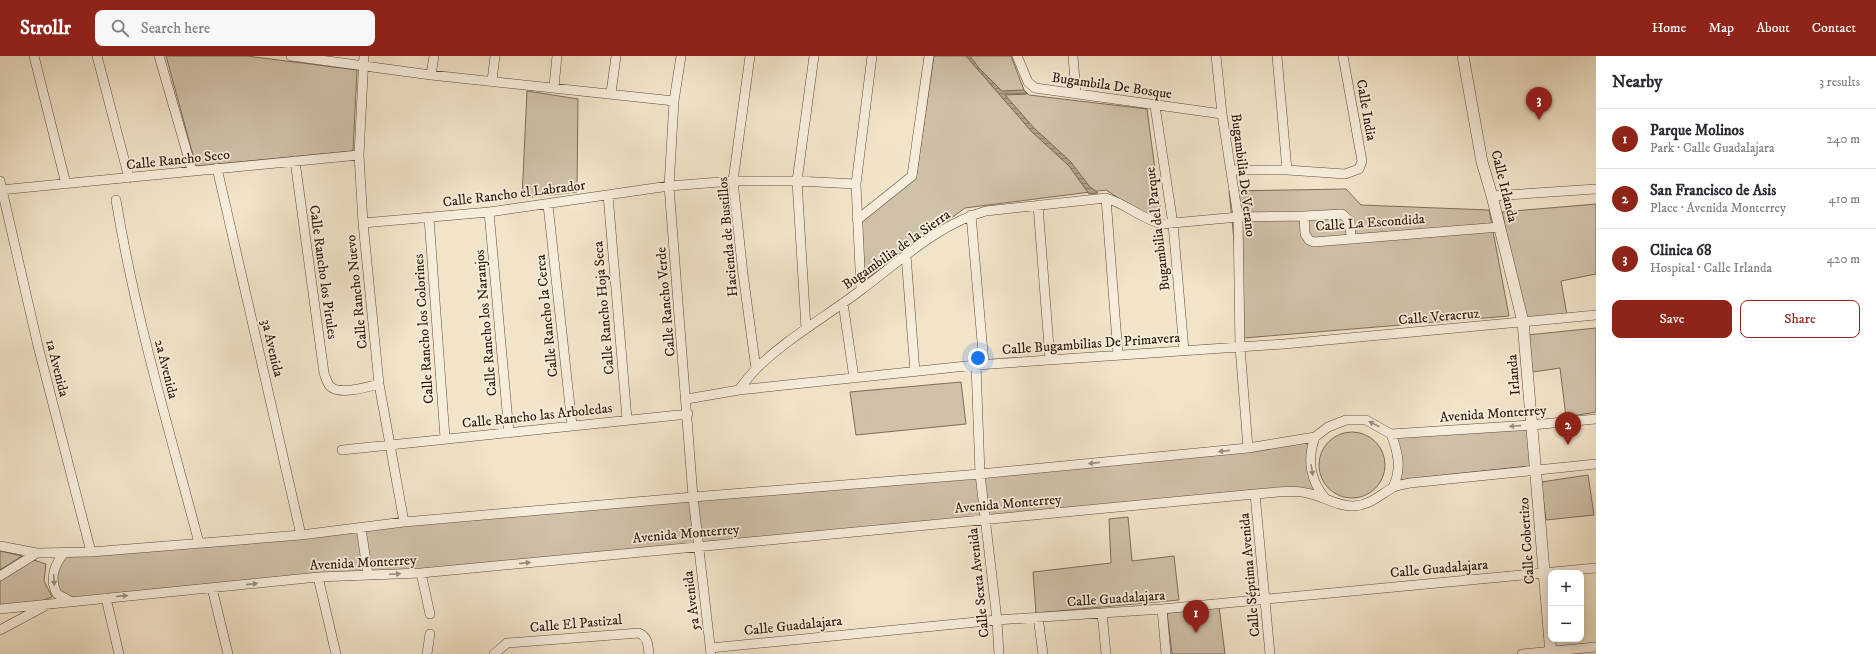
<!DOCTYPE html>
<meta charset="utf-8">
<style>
:root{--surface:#fff;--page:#f7f7f7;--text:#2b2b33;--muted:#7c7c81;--line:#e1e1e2;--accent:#8f2418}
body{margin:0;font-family:"IM FELL DW Pica",serif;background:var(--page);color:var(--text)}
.controls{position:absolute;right:12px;bottom:12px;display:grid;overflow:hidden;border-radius:8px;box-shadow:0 2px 10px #0003}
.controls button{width:36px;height:36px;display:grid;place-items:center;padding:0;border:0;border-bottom:1px solid var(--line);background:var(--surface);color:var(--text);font:20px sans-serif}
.you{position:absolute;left:978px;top:302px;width:14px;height:14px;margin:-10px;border:3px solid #fff;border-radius:50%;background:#1a73e8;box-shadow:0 0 0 6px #1a73e833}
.badge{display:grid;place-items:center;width:26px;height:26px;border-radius:50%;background:var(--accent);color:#fff;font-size:13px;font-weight:700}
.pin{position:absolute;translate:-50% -33px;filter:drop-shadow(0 1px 2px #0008)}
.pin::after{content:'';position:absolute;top:21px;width:14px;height:12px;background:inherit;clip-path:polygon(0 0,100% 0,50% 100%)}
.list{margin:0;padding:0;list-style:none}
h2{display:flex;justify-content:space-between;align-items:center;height:52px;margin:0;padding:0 16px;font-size:17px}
h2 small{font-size:13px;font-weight:400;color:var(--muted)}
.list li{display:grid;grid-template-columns:26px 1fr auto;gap:12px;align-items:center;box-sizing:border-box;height:60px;padding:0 16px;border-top:1px solid var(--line)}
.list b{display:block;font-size:15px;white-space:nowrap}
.list p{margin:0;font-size:13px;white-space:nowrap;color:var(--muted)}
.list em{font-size:13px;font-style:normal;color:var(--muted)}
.actions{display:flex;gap:8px;padding:12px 16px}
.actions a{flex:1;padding:9px 0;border:1px solid var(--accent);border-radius:8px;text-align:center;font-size:14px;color:var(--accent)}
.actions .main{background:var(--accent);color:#fff}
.icon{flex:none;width:22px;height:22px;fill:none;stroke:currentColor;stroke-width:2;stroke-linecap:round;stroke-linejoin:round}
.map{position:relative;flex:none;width:1596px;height:598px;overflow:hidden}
header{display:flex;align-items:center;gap:24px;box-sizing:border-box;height:56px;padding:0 20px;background:var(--accent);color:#fff}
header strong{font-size:19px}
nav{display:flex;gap:22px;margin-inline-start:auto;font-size:14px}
.search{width:280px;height:36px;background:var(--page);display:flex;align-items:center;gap:10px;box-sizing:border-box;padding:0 14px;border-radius:8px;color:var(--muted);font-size:15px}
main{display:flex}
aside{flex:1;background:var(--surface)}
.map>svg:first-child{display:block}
.green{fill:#d0c1a9;stroke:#7e6d5a}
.water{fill:url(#water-rules);stroke:#7a6957}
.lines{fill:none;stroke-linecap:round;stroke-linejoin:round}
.minor-casing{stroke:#5d4c3b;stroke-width:10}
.tertiary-casing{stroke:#5d4c3b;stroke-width:12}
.minor{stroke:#f7eddc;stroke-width:9}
.tertiary{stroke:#f7eddc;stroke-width:11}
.oneway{fill:#9b8e7e}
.labels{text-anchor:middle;stroke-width:3.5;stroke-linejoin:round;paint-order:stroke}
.street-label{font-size:14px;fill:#2b190c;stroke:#f7eddc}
</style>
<header>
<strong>Strollr</strong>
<div class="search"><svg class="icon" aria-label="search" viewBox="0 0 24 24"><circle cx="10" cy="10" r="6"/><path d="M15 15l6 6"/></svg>Search here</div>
<nav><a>Home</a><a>Map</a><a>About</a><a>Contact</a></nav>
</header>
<main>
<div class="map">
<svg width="1596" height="598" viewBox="0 0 1596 598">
<defs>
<pattern id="water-rules" width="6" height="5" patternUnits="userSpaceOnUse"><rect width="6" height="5" fill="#ae9f89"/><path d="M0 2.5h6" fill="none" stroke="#8e816e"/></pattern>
</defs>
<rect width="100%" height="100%" fill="#f2e4c9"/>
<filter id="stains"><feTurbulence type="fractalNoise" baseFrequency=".005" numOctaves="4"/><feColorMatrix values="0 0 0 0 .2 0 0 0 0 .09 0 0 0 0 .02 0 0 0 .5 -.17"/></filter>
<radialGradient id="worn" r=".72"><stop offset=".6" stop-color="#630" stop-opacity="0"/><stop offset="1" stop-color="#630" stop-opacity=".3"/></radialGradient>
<!-- green -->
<path class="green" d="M166,0H247L357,14L353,95L196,110Z
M934,0H1011L1024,34L1029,39L1147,53L1161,159L1159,163H1151L1106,134L965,152L865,224L861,166L916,121Z
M527,35L578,43L577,136L522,142Z
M1346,133L1361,149L1489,154L1509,260L1244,282L1229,135Z
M1596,148V218L1561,225L1567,259L1525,265L1502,156Z
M1596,272V356L1566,361L1560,312L1533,316L1527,279Z
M961,326L966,368L856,379L850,336Z
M1530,372L1532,410L1400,424C1405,409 1402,395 1395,381Z
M1319 409a33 33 0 1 1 66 0a33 33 0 1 1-66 0Z
M1315,381L1311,393L1319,435L70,545L60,540L54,514L63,498L980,418Z
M1588,419L1594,459L1546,464L1541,426Z
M1128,461L1132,505L1174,500L1179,544L1036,557L1033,516L1111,507L1109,463Z
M0,495L22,500L0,514Z
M31,503L46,508L44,525L52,541L37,547L0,551V522Z
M1219,551L1225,598H1172L1167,557Z"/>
<!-- water -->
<path class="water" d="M966,0H970L979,12L1002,35L1024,34L1027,38L1005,39L1034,72L1071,106L1089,130L1098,137L1089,138L1069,110L1031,75Z"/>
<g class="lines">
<!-- minor casing -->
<g class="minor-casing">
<path id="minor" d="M34,0L66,128
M97,0L129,122
M159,0L192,114
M291,0L431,19L674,45
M364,0L359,99L363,167L379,328L404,466
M681,0L674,45L669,130L693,441L711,598
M750,0L733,125L743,218L756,313
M1017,0L1028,26L1035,32L1222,58
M1073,0L1076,37
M1216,0L1222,58L1238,161L1240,291L1248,392
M1277,0L1287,114
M431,19L434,0
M492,25L495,0
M554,31L557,0
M611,37L616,0
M1155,50L1173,168L1184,294
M295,105L324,317C326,322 327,328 331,331C340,339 368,331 379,328
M217,112L301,479
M1231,114H1287L1345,118L1359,113L1362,105L1343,0
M0,125L38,290L91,496
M0,134L359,99
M608,139L627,363
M1492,140L1596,133
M1106,142L1118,299
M116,144C135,260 169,373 199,487
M548,149L572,369
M1038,149L1050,304
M489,156L509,377
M971,159L984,308
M1304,160L1342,158L1350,165L1351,182
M429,162L445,382
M857,164L912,120L929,0
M363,167L489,156L669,130L733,125H797L856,128
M906,199L915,316
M861,234L856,128L872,0
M843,247L854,322
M806,272L797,125L814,0
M976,309L980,418L997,564L999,598
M739,334C744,327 750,319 756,313C786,283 827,260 861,234C900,205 938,168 986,155L1106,142C1126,148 1142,163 1162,168L1238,161L1304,160L1305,178L1309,184L1314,186L1500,171
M687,343L739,334L976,309L1284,288L1596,259
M1391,378C1398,396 1402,413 1393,431
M1315,381C1307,403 1310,425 1326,443
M342,394L688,358
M1255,438L1270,598
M361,472L368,519
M0,490L37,497L91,496L301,479L404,466L693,441L980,418L1248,392L1315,381L1328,371L1346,364H1366L1391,378L1532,369L1596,363
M63,498C54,510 49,523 57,538L70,545
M421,517L430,558
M0,520L37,497
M318,521L336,598
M212,532L228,598
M106,542L119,598
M0,553L318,521L421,517L1255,438C1272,437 1291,433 1307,437C1323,440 1338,451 1354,450C1370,449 1380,439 1392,432C1397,429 1404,428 1410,427L1596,408
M1162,553L1166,598
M1102,557L1106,598
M1038,561L1043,598
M0,574L43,551
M710,592L997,564L1162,553L1596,512
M427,598L430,578
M494,598L507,587L639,577C648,581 648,589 649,598
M1522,598L1596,591"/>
</g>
<!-- tertiary casing -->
<g class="tertiary-casing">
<path id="tertiary" d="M1463,0L1482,106L1492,140L1523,266L1551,598"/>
</g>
<!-- minor -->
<use href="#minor" class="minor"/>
<!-- tertiary -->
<use href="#tertiary" class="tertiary"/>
</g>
<!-- one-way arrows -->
<defs><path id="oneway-solid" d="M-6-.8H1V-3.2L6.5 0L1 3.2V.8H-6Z"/></defs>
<g class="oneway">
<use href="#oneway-solid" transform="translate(1374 368) rotate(-153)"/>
<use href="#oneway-solid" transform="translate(1515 370) rotate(176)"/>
<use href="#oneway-solid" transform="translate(1224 395) rotate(174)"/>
<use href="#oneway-solid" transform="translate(1094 407) rotate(174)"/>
<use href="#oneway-solid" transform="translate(1312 414) rotate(81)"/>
<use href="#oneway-solid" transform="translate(525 507) rotate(-6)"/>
<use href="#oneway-solid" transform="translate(395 518) rotate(-3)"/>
<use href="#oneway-solid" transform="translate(54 524) rotate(87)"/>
<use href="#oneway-solid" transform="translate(252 528) rotate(-6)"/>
<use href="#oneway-solid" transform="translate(122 540) rotate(-5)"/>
</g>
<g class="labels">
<!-- street labels -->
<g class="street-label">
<text transform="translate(1112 29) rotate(8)" y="5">Bugambila De Bosque</text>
<text transform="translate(1367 54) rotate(80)" y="5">Calle India</text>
<text transform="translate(178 103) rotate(-6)" y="5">Calle Rancho Seco</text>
<text transform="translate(1244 119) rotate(83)" y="5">Bugambilia De Verano</text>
<text transform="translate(1505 130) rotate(76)" y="5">Calle Irlanda</text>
<text transform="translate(514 137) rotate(-7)" y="5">Calle Rancho el Labrador</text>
<text transform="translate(1370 166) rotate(-4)" y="5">Calle La Escondida</text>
<text transform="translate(1157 173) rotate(-97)" y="5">Bugambilia del Parque</text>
<text transform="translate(727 181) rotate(-95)" y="5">Hacienda de Bustillos</text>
<text transform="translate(896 193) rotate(-35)" y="5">Bugambilia de la Sierra</text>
<text transform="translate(324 216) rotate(82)" y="5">Calle Rancho los Pirules</text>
<text transform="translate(356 236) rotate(-96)" y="5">Calle Rancho Nuevo</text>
<text transform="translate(665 246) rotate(-95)" y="5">Calle Rancho Verde</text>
<text transform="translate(603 252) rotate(-95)" y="5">Calle Rancho Hoja Seca</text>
<text transform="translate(546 260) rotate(-96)" y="5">Calle Rancho la Cerca</text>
<text transform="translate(1439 260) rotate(-5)" y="5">Calle Veracruz</text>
<text transform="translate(485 267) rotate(-95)" y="5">Calle Rancho los Naranjos</text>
<text transform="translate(423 273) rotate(-94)" y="5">Calle Rancho los Colorines</text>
<text transform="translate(1091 287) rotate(-4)" y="5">Calle Bugambilias De Primavera</text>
<text transform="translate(273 292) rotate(77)" y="5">3a Avenida</text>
<text transform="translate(58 312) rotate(76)" y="5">1a Avenida</text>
<text transform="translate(167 313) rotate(76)" y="5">2a Avenida</text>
<text transform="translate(1513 319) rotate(-95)" y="5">Irlanda</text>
<text transform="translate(1493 357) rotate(-4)" y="5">Avenida Monterrey</text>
<text transform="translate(537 359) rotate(-6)" y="5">Calle Rancho las Arboledas</text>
<text transform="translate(1008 447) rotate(-5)" y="5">Avenida Monterrey</text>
<text transform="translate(686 477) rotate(-5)" y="5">Avenida Monterrey</text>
<text transform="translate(1526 485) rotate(-94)" y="5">Calle Cobertizo</text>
<text transform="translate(363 506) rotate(-3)" y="5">Avenida Monterrey</text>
<text transform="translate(1439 512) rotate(-5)" y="5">Calle Guadalajara</text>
<text transform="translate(1249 519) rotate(-95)" y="5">Calle Séptima Avenida</text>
<text transform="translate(978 527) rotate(-96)" y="5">Calle Sexta Avenida</text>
<text transform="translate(1116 542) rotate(-4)" y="5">Calle Guadalajara</text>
<text transform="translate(691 545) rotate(-97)" y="5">5a Avenida</text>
<text transform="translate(576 567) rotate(-5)" y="5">Calle El Pastizal</text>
<text transform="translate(793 569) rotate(-6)" y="5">Calle Guadalajara</text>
</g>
</g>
<rect width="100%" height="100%" filter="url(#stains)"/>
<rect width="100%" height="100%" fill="url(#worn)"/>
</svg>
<div class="controls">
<button>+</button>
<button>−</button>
</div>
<div class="you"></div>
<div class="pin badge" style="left:1196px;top:577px">1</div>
<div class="pin badge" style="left:1568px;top:389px">2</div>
<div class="pin badge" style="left:1539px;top:64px">3</div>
</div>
<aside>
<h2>Nearby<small>3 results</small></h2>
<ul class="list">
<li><span class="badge">1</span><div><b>Parque Molinos</b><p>Park · Calle Guadalajara</p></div><em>240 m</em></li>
<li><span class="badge">2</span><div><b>San Francisco de Asis</b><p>Place · Avenida Monterrey</p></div><em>410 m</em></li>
<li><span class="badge">3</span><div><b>Clinica 68</b><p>Hospital · Calle Irlanda</p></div><em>420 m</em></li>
</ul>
<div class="actions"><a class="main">Save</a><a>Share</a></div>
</aside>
</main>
